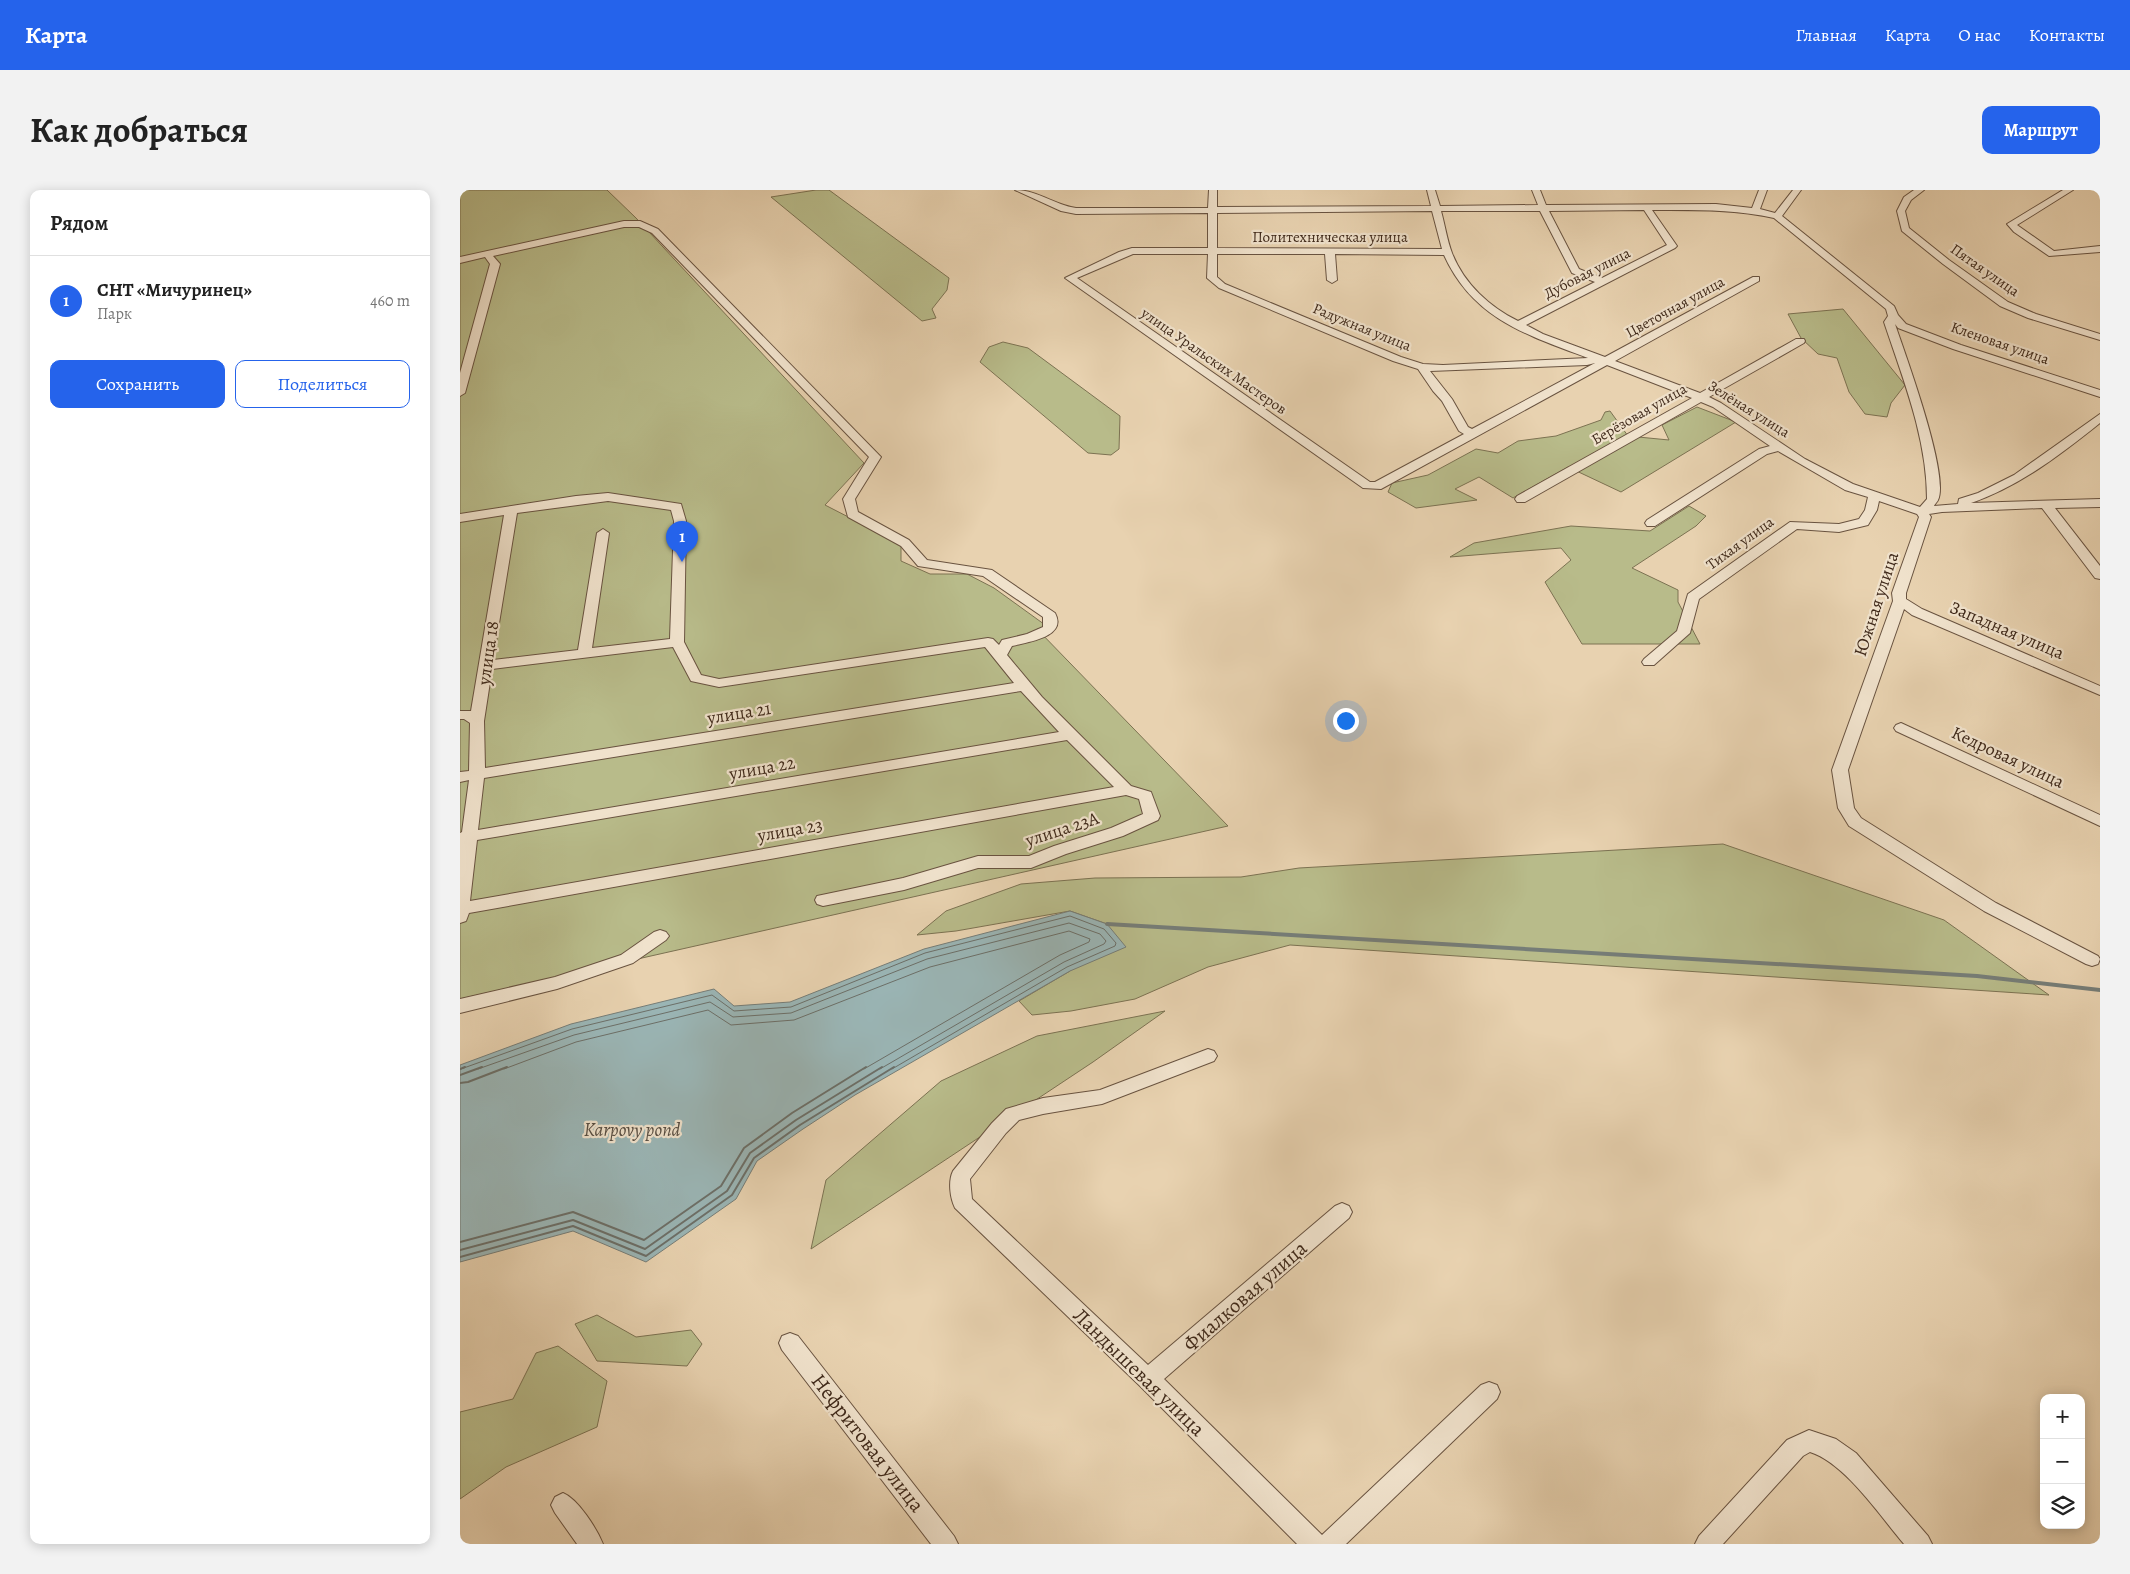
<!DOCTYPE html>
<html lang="ru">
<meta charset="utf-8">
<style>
:root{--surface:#fff;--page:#f2f2f2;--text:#222;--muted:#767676;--line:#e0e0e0;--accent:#2563eb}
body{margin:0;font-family:Alegreya,serif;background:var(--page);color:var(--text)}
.controls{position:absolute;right:15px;bottom:15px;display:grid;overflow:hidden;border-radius:10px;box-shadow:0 2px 12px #0003}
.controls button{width:45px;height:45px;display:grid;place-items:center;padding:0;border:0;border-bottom:1px solid var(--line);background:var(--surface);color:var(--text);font:25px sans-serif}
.you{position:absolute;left:885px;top:530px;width:18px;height:18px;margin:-12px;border:4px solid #fff;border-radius:50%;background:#1a73e8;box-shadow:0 0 0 8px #1a73e833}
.badge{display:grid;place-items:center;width:32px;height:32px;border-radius:50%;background:var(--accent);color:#fff;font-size:16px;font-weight:700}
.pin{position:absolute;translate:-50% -41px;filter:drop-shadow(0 1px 2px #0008)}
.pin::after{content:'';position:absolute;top:26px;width:18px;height:15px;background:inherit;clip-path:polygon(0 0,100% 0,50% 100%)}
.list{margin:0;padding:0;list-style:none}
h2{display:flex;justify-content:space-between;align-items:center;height:65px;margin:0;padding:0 20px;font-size:21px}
h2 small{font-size:16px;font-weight:400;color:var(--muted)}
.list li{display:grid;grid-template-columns:32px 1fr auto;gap:15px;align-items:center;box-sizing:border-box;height:90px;padding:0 20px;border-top:1px solid var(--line)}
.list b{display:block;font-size:19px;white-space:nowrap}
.list p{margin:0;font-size:16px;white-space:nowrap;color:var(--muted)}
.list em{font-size:16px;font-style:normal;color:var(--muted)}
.actions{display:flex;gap:10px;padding:15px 20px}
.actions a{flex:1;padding:11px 0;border:1px solid var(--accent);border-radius:10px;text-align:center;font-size:18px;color:var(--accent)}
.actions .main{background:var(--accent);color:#fff}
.icon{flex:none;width:28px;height:28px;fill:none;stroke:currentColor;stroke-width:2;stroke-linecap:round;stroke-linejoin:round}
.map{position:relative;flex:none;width:1640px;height:1354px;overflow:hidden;border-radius:10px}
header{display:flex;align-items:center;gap:30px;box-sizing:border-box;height:70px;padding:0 25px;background:var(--accent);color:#fff}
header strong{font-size:24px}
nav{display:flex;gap:28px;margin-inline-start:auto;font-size:18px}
.intro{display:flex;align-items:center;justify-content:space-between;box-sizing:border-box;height:120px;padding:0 30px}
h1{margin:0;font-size:35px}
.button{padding:12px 22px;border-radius:10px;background:var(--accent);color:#fff;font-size:18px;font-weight:700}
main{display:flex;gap:30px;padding:0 30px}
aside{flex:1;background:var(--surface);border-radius:10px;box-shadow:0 2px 12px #0003}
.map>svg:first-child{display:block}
.green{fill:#b8bb8a;stroke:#7c7252}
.water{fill:#9ab5b5;stroke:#767d77}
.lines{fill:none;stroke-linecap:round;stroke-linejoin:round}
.shore-far1{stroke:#6c6f68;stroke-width:1}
.shore{stroke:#6c6f68;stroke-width:2}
.stream{stroke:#767d77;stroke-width:4}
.minor-casing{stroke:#695340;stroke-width:2}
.minor{fill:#f0e2cc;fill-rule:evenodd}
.labels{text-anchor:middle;stroke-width:4.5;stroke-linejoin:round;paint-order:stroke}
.far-street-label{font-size:15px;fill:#3f291a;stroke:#f0e2cc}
.street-label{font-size:18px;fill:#3f291a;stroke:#f0e2cc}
.water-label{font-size:19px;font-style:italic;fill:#564c41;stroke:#f0e2cc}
.near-street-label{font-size:21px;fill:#3f291a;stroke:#f0e2cc}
</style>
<header>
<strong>Карта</strong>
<nav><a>Главная</a><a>Карта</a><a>О нас</a><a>Контакты</a></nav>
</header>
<div class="intro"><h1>Как добраться</h1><a class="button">Маршрут</a></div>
<main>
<aside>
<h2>Рядом<small></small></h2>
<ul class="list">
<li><span class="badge">1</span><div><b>СНТ «Мичуринец»</b><p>Парк</p></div><em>460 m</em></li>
</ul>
<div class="actions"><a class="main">Сохранить</a><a>Поделиться</a></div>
</aside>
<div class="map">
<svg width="1640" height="1354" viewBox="0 0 1640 1354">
<rect width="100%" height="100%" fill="#e8d2b0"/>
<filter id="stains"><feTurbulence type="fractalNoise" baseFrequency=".004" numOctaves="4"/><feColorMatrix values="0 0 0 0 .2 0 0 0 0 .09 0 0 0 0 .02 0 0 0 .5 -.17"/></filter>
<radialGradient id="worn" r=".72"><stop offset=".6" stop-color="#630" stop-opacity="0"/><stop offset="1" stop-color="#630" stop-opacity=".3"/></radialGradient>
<!-- green -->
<path class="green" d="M0,0H147L176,28L404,273L365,315L441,354V371L470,384H507L534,398L588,437L577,439L768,636L0,809Z
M356,0H369L489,88L487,100L472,119L476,128L462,131L311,7Z
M1383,119L1445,195L1431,213L1427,227L1405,224L1389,202L1377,168L1358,164L1341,148L1328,124Z
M543,152L568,158L660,226L659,259L651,265L628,263L520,172L529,157Z
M1237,217L1276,232L1161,302L1108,277L1053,308L1019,287L995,299L1017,310L956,318L928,302L932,293L968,285L1016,259L1038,263L1058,251L1096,246L1141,230L1145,222L1150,221L1168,246L1209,250L1202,235Z
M1229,316L1246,326L1236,336L1172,378L1218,400V412L1240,454H1122L1085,392L1111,370L1101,358L990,367L1014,353L1111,336L1190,341Z
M1263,654L1484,730L1589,805L830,755L748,777L675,809L611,821L572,825L559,811L610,781L647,734L610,721L496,741L457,745L486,721L561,694L635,688L781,687L839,678Z
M705,821L633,872L351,1059L366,990L481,891L577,846Z
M137,1125L176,1147L231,1140L242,1154L227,1176L137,1171L115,1134Z
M98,1156L147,1191L137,1237L46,1277L0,1309V1222L53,1209L76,1163Z"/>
<!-- water -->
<path class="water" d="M610,721L647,734L666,757L610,781L395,905L343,939L297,971L276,1009L186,1072L113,1041L0,1072V875L111,834L254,799L274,816L330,812L464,759Z"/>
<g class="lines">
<!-- shore-far1 -->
<path class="shore-far1" d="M1,879L112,839L252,805L274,821L331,817L465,763L610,726L644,739L656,753L655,756L607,777L432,879
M18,879L114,845L250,812L273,827L331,823L467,769L609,733L640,744L646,751L644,754L604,772L420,879
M44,879L116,852L248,820L271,835L334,830L470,777L609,741L630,749L629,752L600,765L404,879"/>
<!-- shore -->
<path class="shore" d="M0,879L5,877
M0,885L22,877
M0,893L8,892L47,877
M0,1052L113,1022L184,1050L261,996L284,958L332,923L406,877
M0,1060L113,1030L185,1059L267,1001L290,963L336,930L422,877
M0,1067L113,1036L186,1066L272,1005L294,968L340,935L434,877"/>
<!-- stream -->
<path class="stream" d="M647,734L1517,786L1640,800"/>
<!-- minor casing -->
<g class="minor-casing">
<path id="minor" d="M555,0C577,0 595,15 616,18H748L749,0H757V17L971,16L967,0H975L980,16L1078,15L1072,0H1080L1086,15L1256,14L1292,18L1299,0H1307L1300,19L1315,23L1333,0H1341L1322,26L1434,116L1438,125L1446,134L1501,155L1640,200V207L1493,159L1438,138L1435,134C1445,164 1490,285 1478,310C1478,311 1474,315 1474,316L1498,314L1499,309L1518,303L1554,285L1640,224V233C1600,265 1560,296 1511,313L1640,309V317L1595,318L1640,376V389L1635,388L1582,318L1482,322L1469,324L1471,327L1446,403V409L1462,419L1640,496V505L1452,425L1444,419L1388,580L1394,618L1401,628L1536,713L1638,766L1640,769L1638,774L1632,776L1626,774L1524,721L1389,636L1378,618L1372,580L1433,411L1432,403L1459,327L1457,324L1419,311L1417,320L1408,335L1379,342L1337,339L1239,409L1230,443L1194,475H1184L1182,472L1184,469L1217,441L1228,404L1330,332L1379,334L1399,329L1405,320L1408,307L1385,300L1318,261L1307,264L1195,336H1187L1185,333L1187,330L1299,259L1310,256L1253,217L1241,212L1065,312H1057L1055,309L1057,306L1232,208L1147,175L921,299L903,298L605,88L659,62L672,58H748V23L616,24L601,21ZM1184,20L1207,55L1142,88L1119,79L1089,21ZM1192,20C1234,20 1274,19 1314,28L1426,119L1428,126L1424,132C1443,189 1467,248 1467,309L1460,317L1393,294L1345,269L1261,213L1249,207L1344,153L1345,151L1344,149H1336L1240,203L1155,171L1299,91V87H1293L1145,167L1083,144L1066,135L1215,58L1217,56ZM972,21L982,59L757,58V23ZM981,21H1080L1112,83L1135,92L1058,131C1030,117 1004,94 992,63C987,50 985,35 981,21ZM673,64H748L747,88L759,98L933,171L958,179L973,201L982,211L999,241L1004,244L915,292H910L617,88ZM757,64H865L867,90L872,93L877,90L875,64L984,65C1013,129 1067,145 1128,168L983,175L963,174L941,167L765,94L757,87ZM1135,173L1012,239L1008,237L992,209L970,181L1127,175Z
M1454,0H1464L1451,10L1445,21L1449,38L1489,70L1548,112L1576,124L1640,144V150L1568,128L1540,116L1483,74L1442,41L1437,21L1444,7Z
M1603,0H1613L1557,35L1594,61L1640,56V62L1589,66L1554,42L1547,34Z
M164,31H180L198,39L419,265L421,267L395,309L398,322L449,350L467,370L532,380L595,423C608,447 568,452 552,456L547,465L582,507L671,596L691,602L700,626L698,630L663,646L606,664L571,678H518L444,700L363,716L357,714L355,710L357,706L443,688L518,666H569L594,656L651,638L683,624L679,609L666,605L9,723L6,731L0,733V643L2,642L9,590L0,592V582L9,581L10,533L4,529H0V521H11L44,325L0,332V324L116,306L148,303L221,314L226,331L224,452L241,485L259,489L528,448L533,449L539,455L542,450L567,444L583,437V427L523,386L458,376L441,356L388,327L383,309L409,267L192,43L179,37H164L33,66L40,74L5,203L0,206V183L30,74L25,67L0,73V67ZM148,311L211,320L214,331L210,449L132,458L149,343L143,339L137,343L118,460L33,470L57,323ZM213,457L231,491L259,497L525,457L554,493L25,578L24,531L32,479ZM561,501L599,542L18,640L24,588ZM607,550L654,597L10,711L17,650Z
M1441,533L1640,625V636L1436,541L1434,538L1436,535Z
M200,740L206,742L209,746L206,750L173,773L97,799L0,823V809L95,787L161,765L194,742Z
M748,859L754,861L757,866L754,871L642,914L583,924L559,930L546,943L510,989L512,1009L688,1175L875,1016L882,1013L889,1016L892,1022L889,1028L704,1189L862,1345L1021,1195L1029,1192L1037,1195L1040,1202L1037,1209L886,1354H837L680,1196L495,1018C490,1008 488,991 493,981L532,933L546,919L583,908L640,900Z
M330,1143L338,1146L494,1346L498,1354H471L322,1160L319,1153L322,1146Z
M1349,1240L1376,1249L1396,1263L1468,1346L1472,1354H1444C1420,1326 1385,1273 1350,1262L1343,1266L1263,1354H1235L1239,1346L1327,1250Z
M103,1303C118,1309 137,1339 143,1354H117L95,1323L91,1315L95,1307Z"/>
</g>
<!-- minor -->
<use href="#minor" class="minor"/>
</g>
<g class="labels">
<!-- far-street labels -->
<g class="far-street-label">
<text x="870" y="52">Политехническая улица</text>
<text transform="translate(1525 80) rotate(35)" y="5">Пятая улица</text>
<text transform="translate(1127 83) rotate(-27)" y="5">Дубовая улица</text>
<text transform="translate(1215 117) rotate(-29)" y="5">Цветочная улица</text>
<text transform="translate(902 137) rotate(22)" y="5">Радужная улица</text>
<text transform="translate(1540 153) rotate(19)" y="5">Кленовая улица</text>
<text transform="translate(754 171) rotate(35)" y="5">улица Уральских Мастеров</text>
<text transform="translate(1289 219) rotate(32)" y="5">Зелёная улица</text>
<text transform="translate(1179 224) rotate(-30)" y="5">Берёзовая улица</text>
<text transform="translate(1280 353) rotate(-36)" y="5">Тихая улица</text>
</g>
<!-- street labels -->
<g class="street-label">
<text transform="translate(1416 414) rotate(-72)" y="6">Южная улица</text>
<text transform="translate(1547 440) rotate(23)" y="6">Западная улица</text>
<text transform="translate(28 463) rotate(-82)" y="6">улица 18</text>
<text transform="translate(279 523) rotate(-9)" y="6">улица 21</text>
<text transform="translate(1548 567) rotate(25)" y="6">Кедровая улица</text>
<text transform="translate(302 578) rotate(-10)" y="6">улица 22</text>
<text transform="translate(602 639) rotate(-18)" y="6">улица 23А</text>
<text transform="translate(330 640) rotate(-10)" y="6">улица 23</text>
</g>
<!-- water labels -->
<g class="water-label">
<text x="172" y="946">Karpovy pond</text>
</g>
<!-- near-street labels -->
<g class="near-street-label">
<text transform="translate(785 1106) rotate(-41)" y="7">Фиалковая улица</text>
<text transform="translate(679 1182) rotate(44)" y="7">Ландышевая улица</text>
<text transform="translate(408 1253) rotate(52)" y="7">Нефритовая улица</text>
</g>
</g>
<rect width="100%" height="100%" filter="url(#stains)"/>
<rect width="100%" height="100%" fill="url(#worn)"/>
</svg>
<div class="controls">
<button>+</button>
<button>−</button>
<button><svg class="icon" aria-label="layers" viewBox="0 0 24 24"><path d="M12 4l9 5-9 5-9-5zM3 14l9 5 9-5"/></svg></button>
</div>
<div class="you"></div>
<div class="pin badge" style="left:222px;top:372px">1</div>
</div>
</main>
